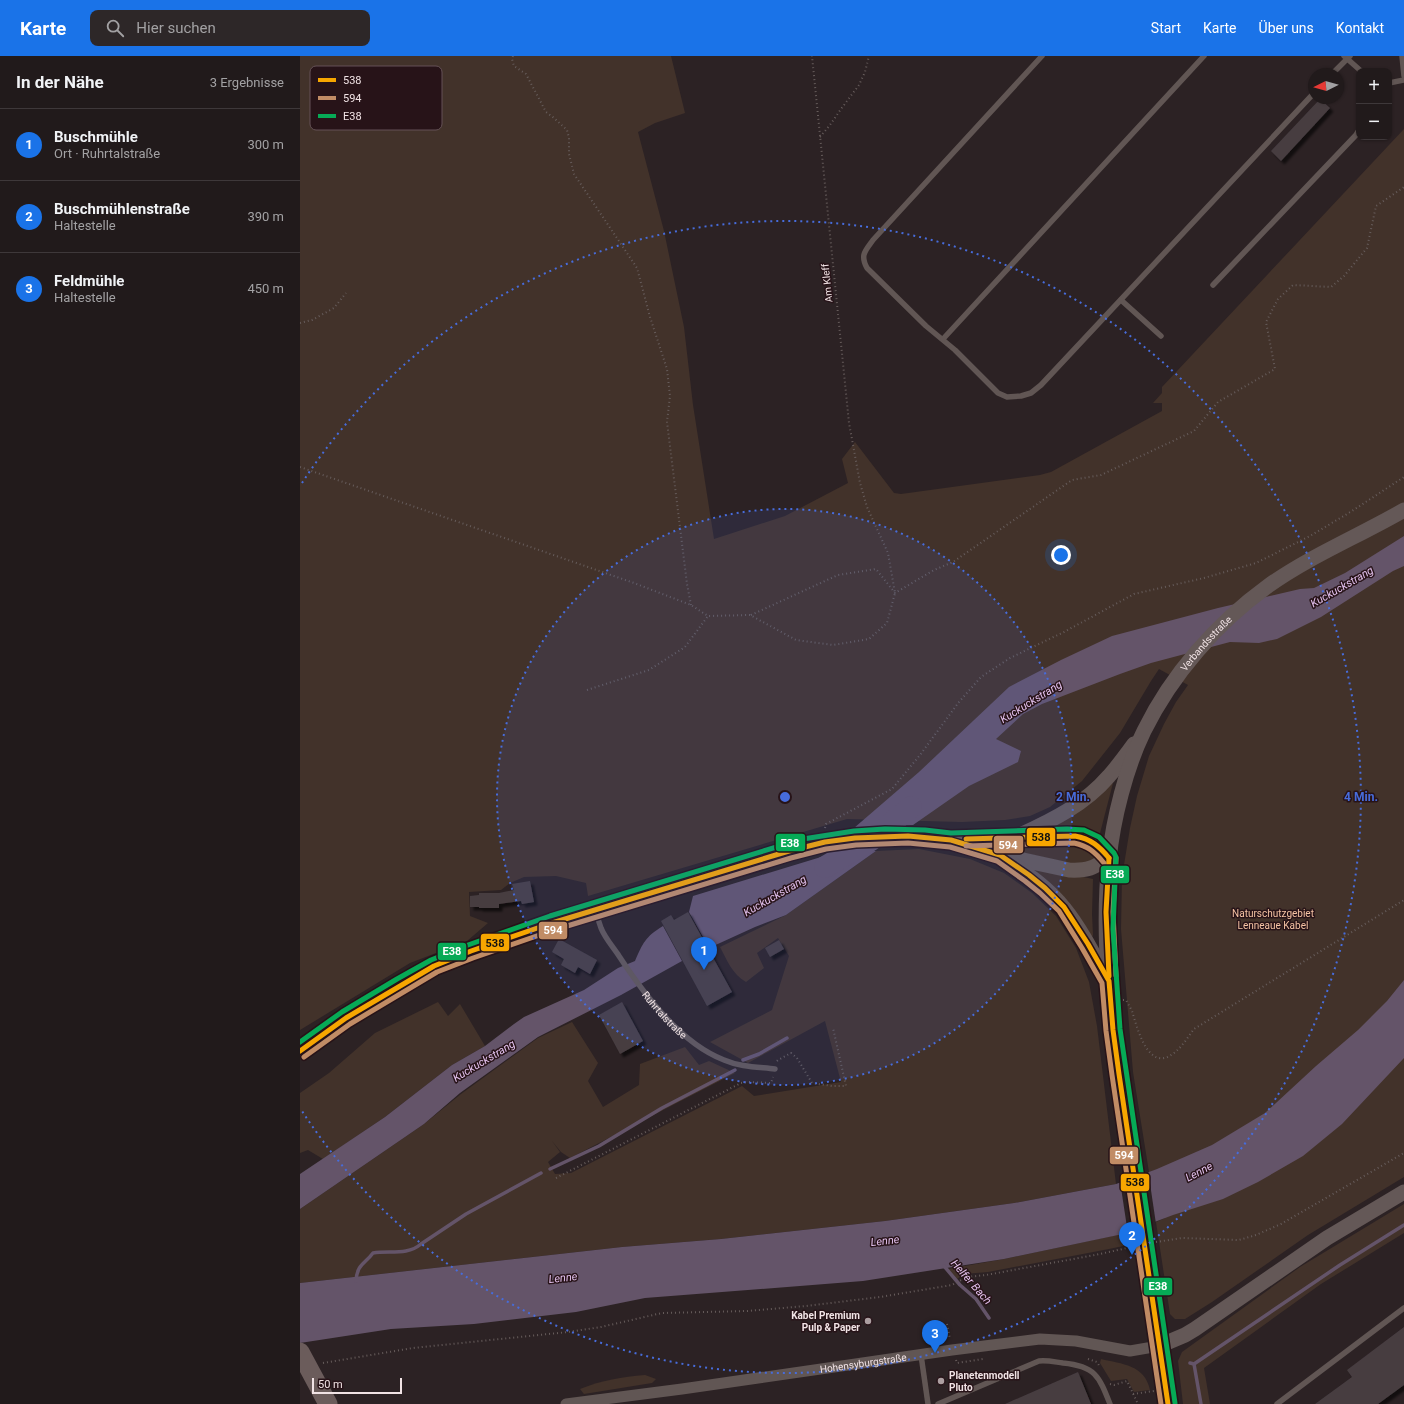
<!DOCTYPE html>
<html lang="de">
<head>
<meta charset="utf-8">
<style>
	:root { --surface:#211a1b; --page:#2d2728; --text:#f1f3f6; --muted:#a2a1a3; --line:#3e383a; --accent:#1a73e8 }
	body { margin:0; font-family:Roboto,sans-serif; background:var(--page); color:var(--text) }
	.controls { position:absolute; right:12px; top:12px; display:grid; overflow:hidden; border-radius:8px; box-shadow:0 1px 3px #0004 }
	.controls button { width:36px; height:36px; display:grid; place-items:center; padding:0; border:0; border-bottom:1px solid var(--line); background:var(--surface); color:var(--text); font:20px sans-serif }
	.compass { position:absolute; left:1008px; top:12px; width:36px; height:36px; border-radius:50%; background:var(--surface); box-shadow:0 1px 3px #0004; rotate:265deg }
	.scale { position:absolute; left:12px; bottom:10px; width:90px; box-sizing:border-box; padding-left:4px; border:2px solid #f1e3e5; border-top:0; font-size:11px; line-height:14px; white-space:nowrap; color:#f1e3e5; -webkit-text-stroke:3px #271318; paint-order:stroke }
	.you { position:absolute; left:761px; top:499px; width:14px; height:14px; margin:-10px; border:3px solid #fff; border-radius:50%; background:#1a73e8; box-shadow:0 0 0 6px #1a73e833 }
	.badge { display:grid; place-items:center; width:26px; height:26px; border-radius:50%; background:var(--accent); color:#fff; font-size:13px; font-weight:700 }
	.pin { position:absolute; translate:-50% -33px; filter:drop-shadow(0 1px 2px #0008) }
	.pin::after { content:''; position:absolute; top:21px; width:14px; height:12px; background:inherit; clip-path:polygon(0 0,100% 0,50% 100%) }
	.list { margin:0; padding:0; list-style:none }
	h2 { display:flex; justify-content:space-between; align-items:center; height:52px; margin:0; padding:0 16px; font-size:17px }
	h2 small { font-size:13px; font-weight:400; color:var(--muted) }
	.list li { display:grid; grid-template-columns:26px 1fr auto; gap:12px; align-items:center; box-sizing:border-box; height:72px; padding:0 16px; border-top:1px solid var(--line) }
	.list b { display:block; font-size:15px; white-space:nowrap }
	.list p { margin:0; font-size:13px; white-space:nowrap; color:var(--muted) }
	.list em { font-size:13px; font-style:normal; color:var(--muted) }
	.icon { flex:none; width:22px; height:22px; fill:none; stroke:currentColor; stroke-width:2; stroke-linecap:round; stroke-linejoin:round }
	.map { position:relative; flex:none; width:1104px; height:1348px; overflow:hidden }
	header { display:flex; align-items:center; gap:24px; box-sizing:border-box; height:56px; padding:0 20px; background:var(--accent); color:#fff }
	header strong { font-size:19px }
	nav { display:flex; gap:22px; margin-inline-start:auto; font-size:14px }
	.search { width:280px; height:36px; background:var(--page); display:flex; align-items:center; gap:10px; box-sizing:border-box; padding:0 14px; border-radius:8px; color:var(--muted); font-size:15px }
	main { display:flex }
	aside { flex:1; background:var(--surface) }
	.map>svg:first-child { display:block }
	.green { fill:#42322a }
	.water { fill:#645469 }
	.pier { fill:#2c2224 }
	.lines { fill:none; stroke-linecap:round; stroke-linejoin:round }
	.stream { stroke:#645469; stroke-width:3.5 }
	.river { stroke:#645469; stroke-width:22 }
	.building { fill:#473d41; filter:url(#shadow) }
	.path { stroke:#665c5b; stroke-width:2; stroke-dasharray:1 3; stroke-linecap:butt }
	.lane { stroke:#615654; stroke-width:5.5 }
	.street { stroke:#615654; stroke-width:11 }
	.secondary { stroke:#645857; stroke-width:15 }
	.secondary-bridge { stroke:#645857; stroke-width:15 }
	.highway-bridge { stroke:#6b5c5b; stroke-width:19 }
	.bus-1-casing { stroke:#271318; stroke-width:8 }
	.bus-2-casing { stroke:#271318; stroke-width:8 }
	.bus-3-casing { stroke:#271318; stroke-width:8 }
	.bus-1 { stroke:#f7a600; stroke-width:5 }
	.bus-2 { stroke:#c18c65; stroke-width:5 }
	.bus-3 { stroke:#06aa56; stroke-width:5 }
	.ring { fill:none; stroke:#476cdb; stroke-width:2; stroke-dasharray:2 4 }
	.poi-dot { fill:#ac9fa1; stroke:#271318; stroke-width:1.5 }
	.labels { text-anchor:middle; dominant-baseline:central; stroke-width:3; stroke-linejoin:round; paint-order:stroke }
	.street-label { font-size:10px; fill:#f1e3e5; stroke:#271318 }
	.park-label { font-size:10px; fill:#f6c3a4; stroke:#271318 }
	.poi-label { font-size:10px; font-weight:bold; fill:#f1e3e5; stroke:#271318; text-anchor:end }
	.water-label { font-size:11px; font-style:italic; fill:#e4c2ef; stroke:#271318 }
	.key { fill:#271318; stroke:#645156; stroke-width:1 }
	.key-label { font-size:11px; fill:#f1e3e5 }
	.centre { fill:#476cdb; stroke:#271318; stroke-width:2 }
	.ring-label { font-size:12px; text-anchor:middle; font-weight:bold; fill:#476cdb; stroke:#271318; stroke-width:3; stroke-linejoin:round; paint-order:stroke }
	.line-badge { stroke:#271318; stroke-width:1.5 }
	.badge-label { font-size:11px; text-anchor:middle; font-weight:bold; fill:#fff }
	.pale-badge-label { font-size:11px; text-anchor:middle; font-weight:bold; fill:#111 }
</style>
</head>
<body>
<header>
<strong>Karte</strong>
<div class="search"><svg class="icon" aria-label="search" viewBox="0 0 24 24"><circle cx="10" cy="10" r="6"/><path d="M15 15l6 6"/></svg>Hier suchen</div>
<nav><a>Start</a><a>Karte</a><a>Über uns</a><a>Kontakt</a></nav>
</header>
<main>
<aside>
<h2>In der Nähe<small>3 Ergebnisse</small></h2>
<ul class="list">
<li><span class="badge">1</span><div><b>Buschmühle</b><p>Ort · Ruhrtalstraße</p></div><em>300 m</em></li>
<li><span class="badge">2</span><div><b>Buschmühlenstraße</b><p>Haltestelle</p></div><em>390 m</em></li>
<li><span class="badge">3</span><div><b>Feldmühle</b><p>Haltestelle</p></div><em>450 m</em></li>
</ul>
</aside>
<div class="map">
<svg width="1104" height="1348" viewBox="0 0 1104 1348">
	<defs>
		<filter id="shadow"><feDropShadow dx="3.5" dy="3.5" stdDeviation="1" flood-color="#0009"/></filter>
	</defs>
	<rect width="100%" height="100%" fill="#2c2224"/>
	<g class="green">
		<path d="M0 0H371L385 57 355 67 338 76 364 175 384 271 393 349 414 483 485 460 548 427 542 403 555 386 594 437 601 438 740 419 751 416 862 355V347H853L862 337V331L1104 73V1121L1008 1179 912 1246 885 1263H875L870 1258 856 1166 865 1162 858 1113 849 1116 833 1016 821 873 822 821 830 772 837 740 849 700 864 668 876 646 888 629 859 613 851 625 820 677 782 725 750 751 730 760 705 764 662 766 547 763 288 840 286 827 256 820 224 821 210 827 201 834 169 836 170 860 188 867 167 885 110 907 0 974Z"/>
		<path d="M813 727 799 781 751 776 749 772Z"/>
		<path d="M784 787 795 795 794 803 782 810 703 792 702 790 703 789Z"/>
		<path d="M619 793 670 803 704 817 732 837 756 860 776 892 789 926 797 970 816 1128 714 1147 585 1165 421 1183 322 1191 0 1227V1153L124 1068 161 1038 238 982 272 966 298 1007 288 1025 303 1051 339 1029 340 1008 385 991 399 1009 409 1005 435 1017 270 1102 261 1096 252 1085 260 1096 248 1106 255 1118 271 1117 442 1030 454 1040 541 1026 525 965 448 1007 410 986 472 954 489 900 478 882 457 897 464 912 446 926C432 918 427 904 420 891L486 859 576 795Z"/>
		<path d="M731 810 793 823 792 858 793 879 792 881Z"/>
		<path d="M138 946 148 960 160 948 185 990 152 1009 85 1061 23 1103 8 1094 0 1097V1037L29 1017 75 977Z"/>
		<path d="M1104 1148V1177L1021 1228 904 1312 910 1348H883L878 1305 882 1296 1000 1211Z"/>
		<path d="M826 1177 828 1189 809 1193 688 1216 664 1218 657 1223 648 1213 704 1203Z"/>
		<path d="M801 1303C822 1308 845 1309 850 1334L834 1336 827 1323 811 1325 800 1307Z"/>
		<path d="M345 1319 356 1323 352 1327 284 1338 280 1333C302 1324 322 1321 345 1319Z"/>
	</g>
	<g class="water">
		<path d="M1104 480V510L1093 515 1021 561 977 583 959 587 930 586 851 607 820 618 742 648 723 658 696 683 721 695 718 706 669 730 613 769 554 772 619 716 709 631 761 604 812 580 918 552 1000 533 1014 532 1045 517Z"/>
		<path d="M576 795 486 859 455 871 409 892 389 856 393 840 521 801 546 796Z"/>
		<path d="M363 870 382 905 321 939 238 981 160 1037 124 1068 0 1153V1118L85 1061 152 1009 185 990 214 968 224 961 284 934 318 912 335 905C343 887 345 881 363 870Z"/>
		<path d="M1104 924V1002L1042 1068 1003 1100 958 1126 923 1143 873 1159 823 1178 704 1203 563 1225 345 1242 276 1256 174 1268 91 1273 0 1287V1227L322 1191 421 1183 585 1165 714 1147 816 1128 857 1113 912 1089 965 1057 1016 1010 1058 974 1087 945Z"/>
	</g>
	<path class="pier" d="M848 1114 856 1168 828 1178 820 1125Z"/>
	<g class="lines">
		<g class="stream">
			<path d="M443 1004 459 998 487 982"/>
			<path d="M250 1113 299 1090 362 1052 435 1014"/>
			<path d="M644 1210 660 1229 676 1243 689 1262"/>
			<path d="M56 1225C57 1208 65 1208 73 1197 89 1194 107 1200 121 1188L166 1158 241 1117"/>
			<path d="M890 1307 894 1308 901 1348"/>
			<path d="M894 1308 1040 1209 1104 1169"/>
		</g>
		<path class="river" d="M525 811 571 784 611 751"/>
	</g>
	<g class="building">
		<path d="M1020 43 1030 52 981 105 971 95Z"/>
		<path d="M230 825 234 846 222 848 221 845 199 848V852H179V851H170V840L179 839V837H199L214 834 212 828Z"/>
		<path d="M388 856 432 936 407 950 361 865 371 859 374 864Z"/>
		<path d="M259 883 297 904 290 918 278 911 275 917 261 909 264 903 252 896Z"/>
		<path d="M479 884 484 893 470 901 465 892Z"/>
		<path d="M322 946 343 985 320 998 299 959Z"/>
		<path d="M1104 1271V1329L1078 1348H1015L1052 1321 1047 1314Z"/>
		<path d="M778 1316 791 1348H705Z"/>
	</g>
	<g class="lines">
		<g class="path">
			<path d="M213 0 212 3 214 10 226 18 246 56 254 62 267 74 269 82V98L274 118 337 212 350 261 367 313 370 340 367 366 387 528 391 549"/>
			<path d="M520 81 530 69 541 53 559 29 565 16 569 0"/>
			<path d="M0 267 12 264 34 252 46 237"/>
			<path d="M0 411 334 527 391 549 408 560 450 559 496 584 533 589 569 583 587 567 595 537 588 497 567 451 560 427 549 367 512 0"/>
			<path d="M451 559 538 519 576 513 595 537 634 514 653 506 772 424 801 419 894 375 918 346 975 313 966 266 978 243 993 229 1031 231 1044 220 1067 192 1076 150 1104 131"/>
			<path d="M287 634 349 614 385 591 408 560"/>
			<path d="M525 772 526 768 592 733 620 699 659 646 681 621 710 602 764 576 834 538 904 522 956 507 1010 480 1052 455 1104 421"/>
			<path d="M823 944H826C828 948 830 951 832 955 837 971 848 1018 874 997 882 991 888 981 894 973L1104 844"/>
			<path d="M477 1005 478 1004 491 997 497 1002 512 1027 532 1030H546L533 972"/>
			<path d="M256 1122 441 1027 448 1026 471 1027 473 1021"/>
			<path d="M856 1186 882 1182 939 1184 956 1179 981 1168 1104 1097"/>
			<path d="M647 1268 650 1283"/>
			<path d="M788 1303 797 1306 800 1311"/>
			<path d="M656 1304 657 1307 683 1303"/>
			<path d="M23 1307 113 1292 268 1276 301 1271 362 1257 447 1255 506 1250 580 1241 652 1229 667 1221 686 1219 795 1199 832 1191"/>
			<path d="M810 1328 814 1329 827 1325 838 1348"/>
			<path d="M833 1338 854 1335"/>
		</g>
		<g class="lane">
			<path d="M742 0 573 184C565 195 560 199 567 212L626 270 655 294 698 337 707 341 721 340 731 337 741 329 1014 37"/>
			<path d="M1044 0 1061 15"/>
			<path d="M1102 0 1104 20"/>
			<path d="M1032 18 1050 0"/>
			<path d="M1089 27 1104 24"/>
			<path d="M913 229 1056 79 1059 74"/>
			<path d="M821 244 861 280"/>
			<path d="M643 283 904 0"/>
			<path id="s1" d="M295 854C297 860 299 866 301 872 305 882 313 891 319 900 344 938 380 987 424 1004 440 1011 458 1011 475 1013"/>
			<path d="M621 1299 628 1348"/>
			<path d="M638 1348 739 1305C747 1304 755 1306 763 1307 795 1310 799 1320 810 1348"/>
			<path d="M977 1348 1104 1252"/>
		</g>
		<path class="street" id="s2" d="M266 1348 382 1333 652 1294 740 1283 776 1285 830 1295 859 1290"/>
		<g class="secondary">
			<path d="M720 779C753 764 785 748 809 720 818 710 826 699 834 688"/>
			<path d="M657 786 700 799 769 814C788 815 793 812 809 802"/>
			<path d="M700 799C723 815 747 830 764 852 781 873 794 899 807 923"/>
			<path d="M0 995 46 962 100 929 134 910 171 895 252 867 505 790 525 786 555 782 585 780 625 781 651 784 767 780C792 781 794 784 809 802"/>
			<path id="s3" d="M822 1042C811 964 801 883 809 804 813 763 826 712 844 675 872 618 917 567 968 530 1010 500 1059 480 1104 454"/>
			<path d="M854 1255 868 1348"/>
			<path d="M859 1290 885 1279 895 1273 1027 1182 1104 1136"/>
		</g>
		<path class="secondary-bridge" d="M822 1042 854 1255"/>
		<path class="highway-bridge" d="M0 1296 28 1348"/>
		<defs>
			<g id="bus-1">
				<path d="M666 783 775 780C791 783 799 790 809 802"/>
				<path d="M809 802 806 856 809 920"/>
				<path d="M0 995 46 962 134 910 171 895 252 867 489 795 525 786 555 782 608 780 651 784 700 799 729 819 745 832 764 851 788 888 809 925 813 974 819 1018 868 1348"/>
			</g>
			<g id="bus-2">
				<path d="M666 790 774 787C788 790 795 796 804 807"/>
				<path d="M816 802 813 856 816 920"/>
				<path d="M4 1001 50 968 137 916 173 902 254 874 491 802 526 793 556 789 608 787 650 791 697 805 725 825 740 837 759 855 782 892 802 927 806 975 812 1019 861 1348"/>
			</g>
			<path id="bus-3" d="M0 986 42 956 97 923 131 904 168 889 250 860 503 783 554 775 585 773 625 774 651 777 767 773 784 774 799 781 814 797 816 801 813 873 820 973 875 1347"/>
		</defs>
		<use href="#bus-1" class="bus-1-casing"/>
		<use href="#bus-2" class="bus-2-casing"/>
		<use href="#bus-3" class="bus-3-casing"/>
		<use href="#bus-1" class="bus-1"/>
		<use href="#bus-2" class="bus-2"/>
		<use href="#bus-3" class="bus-3"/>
	</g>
	<circle cx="485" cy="741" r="288" fill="#476cdb" fill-opacity=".12"/>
	<g class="ring">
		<circle cx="485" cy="741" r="288"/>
		<path d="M2 427A576 576 0 1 1 2 1055"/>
	</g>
	<g class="poi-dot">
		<circle cx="568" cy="1265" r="4"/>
		<circle cx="641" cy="1325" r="4"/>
	</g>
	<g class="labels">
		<g class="street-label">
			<text transform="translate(527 227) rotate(-96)">Am Kleff</text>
			<text stroke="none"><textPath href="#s3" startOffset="481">Verbandsstraße</textPath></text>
			<text stroke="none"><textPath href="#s1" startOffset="127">Ruhrtalstraße</textPath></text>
			<text stroke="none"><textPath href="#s2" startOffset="300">Hohensyburgstraße</textPath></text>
		</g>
		<g class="park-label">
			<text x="973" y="857">Naturschutzgebiet<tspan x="973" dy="12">Lenneaue Kabel</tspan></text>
		</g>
		<g class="poi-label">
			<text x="560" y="1259">Kabel Premium<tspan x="560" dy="12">Pulp &amp; Paper</tspan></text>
			<text x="649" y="1319" text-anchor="start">Planetenmodell<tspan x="649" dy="12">Pluto</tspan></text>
		</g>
		<g class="water-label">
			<text transform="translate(1042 531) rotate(-30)">Kuckuckstrang</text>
			<text transform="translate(731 646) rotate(-32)">Kuckuckstrang</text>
			<text transform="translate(475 840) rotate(-30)">Kuckuckstrang</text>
			<text transform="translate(184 1005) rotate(-31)">Kuckuckstrang</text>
			<text transform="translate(899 1116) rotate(-28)">Lenne</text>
			<text transform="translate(585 1185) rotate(-6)">Lenne</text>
			<text transform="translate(263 1222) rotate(-6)">Lenne</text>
			<text transform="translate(671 1226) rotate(49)">Helfer Bach</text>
		</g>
	</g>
	<rect x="10" y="10" width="132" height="64" rx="6" class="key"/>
	<rect x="18" y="22" width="18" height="4" fill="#f7a600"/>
	<rect x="18" y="40" width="18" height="4" fill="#c18c65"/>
	<rect x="18" y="58" width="18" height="4" fill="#06aa56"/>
	<g class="key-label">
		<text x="43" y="28">538</text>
		<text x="43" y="46">594</text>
		<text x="43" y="64">E38</text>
	</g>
	<circle cx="485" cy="741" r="6" class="centre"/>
	<g class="ring-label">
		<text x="773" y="745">2 Min.</text>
		<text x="1061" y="745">4 Min.</text>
	</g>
	<g class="line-badge">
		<rect x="726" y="771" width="30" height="20" rx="4" fill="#f7a600"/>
		<rect x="475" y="777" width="31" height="19" rx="4" fill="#06aa56"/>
		<rect x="693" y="779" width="31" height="19" rx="4" fill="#c18c65"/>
		<rect x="800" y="809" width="30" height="19" rx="4" fill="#06aa56"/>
		<rect x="238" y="865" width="30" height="19" rx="4" fill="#c18c65"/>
		<rect x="180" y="877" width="30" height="19" rx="4" fill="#f7a600"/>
		<rect x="137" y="886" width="30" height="19" rx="4" fill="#06aa56"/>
		<rect x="809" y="1090" width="30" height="19" rx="4" fill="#c18c65"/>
		<rect x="820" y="1117" width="30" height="19" rx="4" fill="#f7a600"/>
		<rect x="843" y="1221" width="30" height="19" rx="4" fill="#06aa56"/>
	</g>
	<g class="badge-label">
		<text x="490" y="791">E38</text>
		<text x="708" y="793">594</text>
		<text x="815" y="822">E38</text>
		<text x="253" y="878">594</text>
		<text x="152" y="899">E38</text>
		<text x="824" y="1103">594</text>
		<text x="858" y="1234">E38</text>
	</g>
	<g class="pale-badge-label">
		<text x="741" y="785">538</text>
		<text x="195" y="891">538</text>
		<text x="835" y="1130">538</text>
	</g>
</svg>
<div class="controls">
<button>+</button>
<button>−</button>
</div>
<svg class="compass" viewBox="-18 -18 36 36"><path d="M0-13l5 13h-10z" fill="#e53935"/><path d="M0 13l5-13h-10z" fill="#a2a1a3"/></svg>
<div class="scale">50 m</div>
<div class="you"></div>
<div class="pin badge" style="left:404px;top:914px">1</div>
<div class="pin badge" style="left:832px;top:1199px">2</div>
<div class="pin badge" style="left:635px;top:1297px">3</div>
</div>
</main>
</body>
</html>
